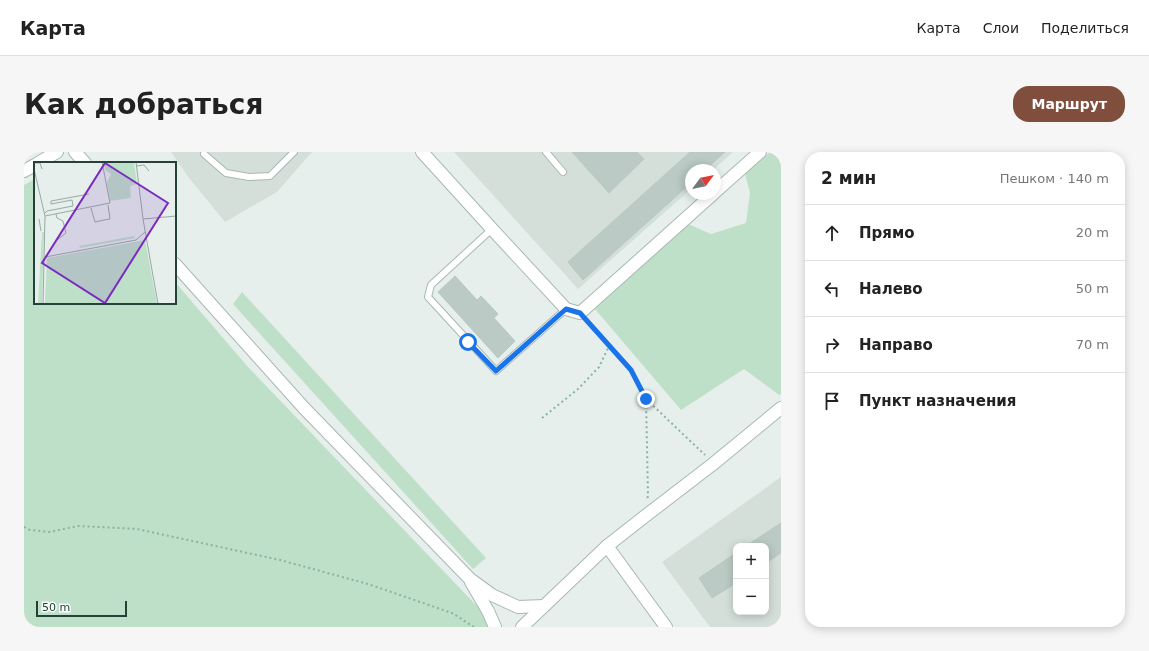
<!DOCTYPE html>
<html lang="ru">
<head>
<meta charset="utf-8">
<style>
	:root { --surface:#fff; --page:#f6f6f6; --text:#222; --muted:#767676; --line:#e0e0e0; --accent:#804e3d }
	body { margin:0; font-family:"DejaVu Sans",sans-serif; background:var(--page); color:var(--text) }
	.controls { position:absolute; right:12px; bottom:12px; display:grid; overflow:hidden; border-radius:8px; box-shadow:0 2px 10px #0003 }
	.controls button { width:36px; height:36px; display:grid; place-items:center; padding:0; border:0; border-bottom:1px solid var(--line); background:var(--surface); color:var(--text); font:20px sans-serif }
	.compass { position:absolute; left:661px; top:12px; width:36px; height:36px; border-radius:50%; background:var(--surface); box-shadow:0 2px 10px #0003; rotate:58deg }
	.scale { position:absolute; left:12px; bottom:10px; width:91px; box-sizing:border-box; padding-left:4px; border:2px solid #24423a; border-top:0; font-size:11px; line-height:14px; white-space:nowrap; color:#24423a; -webkit-text-stroke:3px #f7fbf9; paint-order:stroke }
	.stop { position:absolute; width:12px; height:12px; margin:-9px; border:3px solid #1a73e8; border-radius:50%; background:#fff }
	.stop.end { background:#1a73e8; border-color:#fff; box-shadow:0 1px 4px #0008 }
	.list { margin:0; padding:0; list-style:none }
	h2 { display:flex; justify-content:space-between; align-items:center; height:52px; margin:0; padding:0 16px; font-size:17px }
	h2 small { font-size:13px; font-weight:400; color:var(--muted) }
	.list li { display:grid; grid-template-columns:26px 1fr auto; gap:12px; align-items:center; box-sizing:border-box; height:56px; padding:0 16px; border-top:1px solid var(--line) }
	.list b { display:block; font-size:15px; white-space:nowrap }
	.list em { font-size:13px; font-style:normal; color:var(--muted) }
	.icon { flex:none; width:22px; height:22px; fill:none; stroke:currentColor; stroke-width:2; stroke-linecap:round; stroke-linejoin:round }
	.map { position:relative; flex:none; width:757px; height:475px; overflow:hidden; border-radius:16px }
	header { display:flex; align-items:center; gap:24px; box-sizing:border-box; height:56px; padding:0 20px; background:var(--surface); border-bottom:1px solid var(--line) }
	header strong { font-size:19px }
	nav { display:flex; gap:22px; margin-inline-start:auto; font-size:14px }
	.intro { display:flex; align-items:center; justify-content:space-between; box-sizing:border-box; height:96px; padding:0 24px }
	h1 { margin:0; font-size:28px }
	.button { padding:10px 18px; border-radius:16px; background:var(--accent); color:#fff; font-size:14px; font-weight:700 }
	main { display:flex; gap:24px; padding:0 24px }
	aside { flex:1; background:var(--surface); border-radius:16px; box-shadow:0 2px 10px #0003 }
	.map>svg:first-child { display:block }
	.built { fill:#d4dfda; fill-rule:evenodd }
	.green { fill:#bfe0c8 }
	.building { fill:#bbcac4; stroke:#b8c9c2 }
	.lines { fill:none; stroke-linecap:round; stroke-linejoin:round }
	.service-casing { stroke:#a8b8b2; stroke-width:8 }
	.minor-casing { stroke:#a8b8b2; stroke-width:14 }
	.path { stroke:#86b3a5; stroke-width:2; stroke-dasharray:2 3; stroke-linecap:butt }
	.service { stroke:#fff; stroke-width:6 }
	.minor { stroke:#fff; stroke-width:12 }
	.route { stroke:#1a73e8; stroke-width:5 }
	.inset-road { fill:none; stroke:#98aaa4; stroke-width:1 }
	.view { fill:#7b2cbf; fill-opacity:0.15; stroke:#7b2cbf; stroke-width:2 }
	.inset-edge { fill:none; stroke:#24423a; stroke-width:2 }
</style>
</head>
<body>
<header>
<strong>Карта</strong>
<nav><a>Карта</a><a>Слои</a><a>Поделиться</a></nav>
</header>
<div class="intro"><h1>Как добраться</h1><a class="button">Маршрут</a></div>
<main>
<div class="map">
<svg width="757" height="475" viewBox="0 0 757 475">
	<rect width="100%" height="100%" fill="#e6efeb"/>
	<g class="built">
		<path d="M147 0H288L253 40 201 70 165 26Z"/>
		<path d="M430 0H709L689 18H667V37L554 137Z"/>
		<path d="M757 325V475H686L638 410ZM712 394H742V460H712Z"/>
	</g>
	<g class="green">
		<path d="M746 0H757V242L755 243 720 217 657 258 571 157 664 72 687 82 722 71 726 41 721 22Z"/>
		<path d="M11 27V151H151V130L224 215 473 475H0V33Z"/>
		<path d="M218 140 462 406 449 417 209 152Z"/>
	</g>
	<g class="building">
		<path d="M548 0H613L620 7 585 41Z"/>
		<path d="M666 0H701L681 18H667V31L559 128 544 110Z"/>
		<path d="M431 124 453 148 457 144 474 162 470 166 491 189 474 206 414 140Z"/>
		<path d="M757 371V401L742 411V394H722Z"/>
		<path d="M712 401V431L688 446 675 426Z"/>
	</g>
	<g class="lines">
		<defs>
			<g id="service">
				<path d="M522 0 539 20"/>
				<path d="M180 2 202 21 225 25 246 24 270 0"/>
				<path d="M468 77 407 133 404 145 472 219 542 157"/>
			</g>
			<g id="minor">
				<path d="M51 0 61 11"/>
				<path d="M398 0 468 77 542 157 556 161 689 42"/>
				<path d="M14 11 33 0"/>
				<path d="M0 19 11 13"/>
				<path d="M691 40 736 0"/>
				<path d="M151 112 280 256 446 427 468 443 494 455 520 454"/>
				<path d="M583 394 642 475"/>
				<path d="M447 430 464 459 471 475"/>
				<path d="M498 475 583 394 620 365 689 312 757 256"/>
			</g>
		</defs>
		<use href="#service" class="service-casing"/>
		<use href="#minor" class="minor-casing"/>
		<g class="path">
			<path d="M563 170 607 218 622 247 624 343 623 349"/>
			<path d="M622 247 681 303"/>
			<path d="M518 266 554 237 575 215 585 194"/>
			<path d="M0 375 6 378 25 380 54 374 113 377 256 408 344 432 428 461 450 475"/>
		</g>
		<use href="#service" class="service"/>
		<use href="#minor" class="minor"/>
	</g>
	<g class="lines">
		<path class="route" d="M444 190 472 219 542 157 556 161 607 218 622 247"/>
	</g>
	<g transform="translate(10 10)">
		<rect width="142" height="142" fill="#e6efeb"/>
		<path d="M70 0H100L103 22 96 24 97 36 76 39 73 20 77 12 71 8ZM8 70H10L8 142H4ZM100 74 101 76 46 86 45 84ZM111 78 123 142H11L13 96Z" fill="#bfe0c8"/>
		<path class="inset-road" d="M102 0 109 57 124 142M0 1H6L8 7M102 4 110 3 115 9M0 7 11 54 9 142M57 46 61 60 70 58 76 57 74 43M10 52 13 49 39 44 38 38 17 42V39L55 32M22 52 23 56 29 59 32 71 23 78M11 54 76 41 68 0M5 57 7 69M109 57 142 54M11 95 102 78 111 70"/>
		<path class="view" d="M71 1 134 41 71 141 8 101Z"/>
		<rect width="142" height="142" class="inset-edge"/>
	</g>
</svg>
<div class="controls">
<button>+</button>
<button>−</button>
</div>
<svg class="compass" viewBox="-18 -18 36 36"><path d="M0-13l5 13h-10z" fill="#e53935"/><path d="M0 13l5-13h-10z" fill="#767676"/></svg>
<div class="scale">50 m</div>
<div class="stop" style="left:444px;top:190px"></div>
<div class="stop end" style="left:622px;top:247px"></div>
</div>
<aside>
<h2>2 мин<small>Пешком · 140 m</small></h2>
<ul class="list">
<li><svg class="icon" aria-label="ahead" viewBox="0 0 24 24"><path d="M12 20V5M6 11l6-6 6 6"/></svg><div><b>Прямо</b></div><em>20 m</em></li>
<li><svg class="icon" aria-label="left" viewBox="0 0 24 24"><path d="M17 20v-9H6M10 6l-5 5 5 5"/></svg><div><b>Налево</b></div><em>50 m</em></li>
<li><svg class="icon" aria-label="right" viewBox="0 0 24 24"><path d="M7 20v-9h11M14 6l5 5-5 5"/></svg><div><b>Направо</b></div><em>70 m</em></li>
<li><svg class="icon" aria-label="arrive" viewBox="0 0 24 24"><path d="M6 21V4h12l-3 4 3 4H6"/></svg><div><b>Пункт назначения</b></div></li>
</ul>
</aside>
</main>
</body>
</html>
